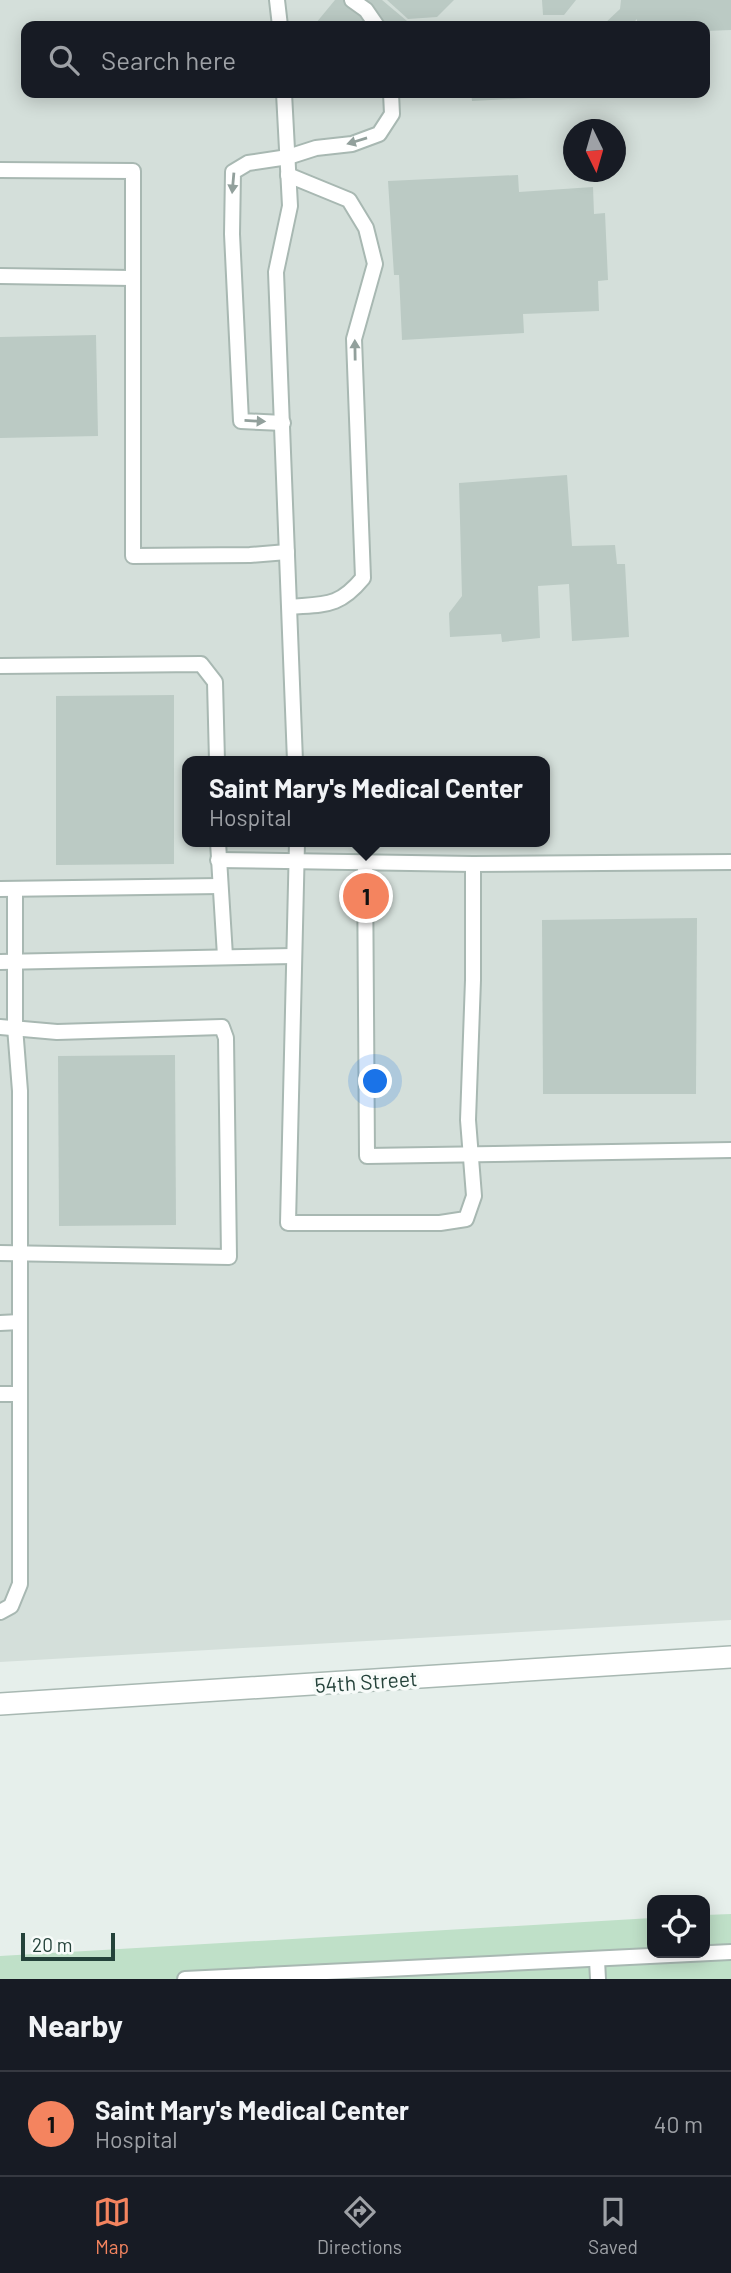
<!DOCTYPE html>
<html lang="en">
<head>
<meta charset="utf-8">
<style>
	:root { --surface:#171b24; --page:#242831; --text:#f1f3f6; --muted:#9ea1a6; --line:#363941; --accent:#f4845f }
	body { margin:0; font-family:Barlow,sans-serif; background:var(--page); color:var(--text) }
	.controls { position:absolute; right:21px; bottom:21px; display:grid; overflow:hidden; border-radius:14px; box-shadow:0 4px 18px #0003 }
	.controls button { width:63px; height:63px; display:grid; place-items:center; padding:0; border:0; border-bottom:2px solid var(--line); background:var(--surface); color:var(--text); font:35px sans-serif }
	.compass { position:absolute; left:563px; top:119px; width:63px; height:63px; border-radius:50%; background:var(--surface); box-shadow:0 4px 18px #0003; rotate:175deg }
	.scale { position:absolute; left:21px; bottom:18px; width:94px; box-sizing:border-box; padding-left:7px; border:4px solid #24423a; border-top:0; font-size:19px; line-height:24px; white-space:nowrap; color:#24423a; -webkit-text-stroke:5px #f7fbf9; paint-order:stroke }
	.you { position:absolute; left:376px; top:1082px; width:24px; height:24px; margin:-18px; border:5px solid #fff; border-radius:50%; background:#1a73e8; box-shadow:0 0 0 10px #1a73e833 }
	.badge { display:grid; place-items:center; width:46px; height:46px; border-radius:50%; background:var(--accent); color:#111; font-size:23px; font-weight:700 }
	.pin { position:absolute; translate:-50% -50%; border:4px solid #fff; box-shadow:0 2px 7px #0006 }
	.popup { position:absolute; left:182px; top:756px; width:368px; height:91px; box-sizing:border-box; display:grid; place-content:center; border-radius:14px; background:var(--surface); filter:drop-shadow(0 2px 5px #0005); font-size:23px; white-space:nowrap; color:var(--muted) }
	.popup b { font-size:26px; color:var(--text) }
	.popup::after { content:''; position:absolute; left:50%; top:100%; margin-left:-14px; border:14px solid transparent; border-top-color:var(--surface) }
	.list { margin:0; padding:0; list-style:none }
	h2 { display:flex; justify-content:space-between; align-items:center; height:91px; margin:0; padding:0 28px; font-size:30px }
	h2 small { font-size:23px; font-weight:400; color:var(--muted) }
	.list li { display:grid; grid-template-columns:46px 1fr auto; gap:21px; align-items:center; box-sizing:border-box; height:105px; padding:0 28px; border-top:2px solid var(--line) }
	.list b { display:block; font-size:26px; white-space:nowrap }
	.list p { margin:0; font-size:23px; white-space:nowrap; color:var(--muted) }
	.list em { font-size:23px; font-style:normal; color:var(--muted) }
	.icon { flex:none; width:38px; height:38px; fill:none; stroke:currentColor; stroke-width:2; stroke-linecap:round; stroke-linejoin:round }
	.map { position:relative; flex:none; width:731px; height:1979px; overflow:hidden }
	.search { position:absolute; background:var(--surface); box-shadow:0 4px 18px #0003; left:21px; right:21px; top:21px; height:77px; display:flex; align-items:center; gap:18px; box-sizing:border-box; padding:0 24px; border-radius:14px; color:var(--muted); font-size:26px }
	.sheet { height:196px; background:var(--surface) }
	nav { display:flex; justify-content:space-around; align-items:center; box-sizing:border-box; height:98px; border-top:2px solid var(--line); background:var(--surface); font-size:19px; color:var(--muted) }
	nav a { display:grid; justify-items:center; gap:4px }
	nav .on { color:var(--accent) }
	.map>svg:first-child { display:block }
	.built { fill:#d4dfda; fill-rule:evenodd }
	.green { fill:#bfe0c8 }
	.building { fill:#bbcac4 }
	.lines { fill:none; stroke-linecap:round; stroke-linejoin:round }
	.service-casing { stroke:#a8b8b2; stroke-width:18 }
	.minor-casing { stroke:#a8b8b2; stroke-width:24 }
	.service { stroke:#fff; stroke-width:14 }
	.minor { stroke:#fff; stroke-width:21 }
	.oneway { fill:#92a09c }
	.labels { text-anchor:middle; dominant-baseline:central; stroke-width:7; stroke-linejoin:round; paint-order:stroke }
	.street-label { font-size:21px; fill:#24423a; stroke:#f7fbf9 }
</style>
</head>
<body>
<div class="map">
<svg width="731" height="1979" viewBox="0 0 731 1979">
	<rect width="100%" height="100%" fill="#e6efeb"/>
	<path class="built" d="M0 0H731V1620L0 1662ZM26 26H705V93H26ZM574 130H616V172H574ZM188 761H544V842H188Z"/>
	<path class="green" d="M731 1914V1979H0V1956L652 1918V1953H705V1915Z"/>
	<g class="building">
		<path d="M335 0H382L407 21 402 26H320L316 23Z"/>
		<path d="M387 0H454L437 17 408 19Z"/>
		<path d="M542 0H576L564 15H543Z"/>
		<path d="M621 0H731V30L705 31V26H637V19L630 26H602L620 9Z"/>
		<path d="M471 93H551L552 97 472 101Z"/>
		<path d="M518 175 519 192 593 187 594 214 605 213 608 280 598 281 599 311 523 314 524 333 402 340 399 275H394L388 181Z"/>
		<path d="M96 335 98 436 0 438V337Z"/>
		<path d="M567 475 572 546 615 545 617 564H625L629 637 572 641 569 584 538 586 540 638 502 642 501 634 450 637 449 613 462 596 459 483Z"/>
		<path d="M174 695V864L56 865V696Z"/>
		<path d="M697 918 696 1094H543L542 920Z"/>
		<path d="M175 1055 176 1225 59 1226 58 1056Z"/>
	</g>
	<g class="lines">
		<defs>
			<g id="service">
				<path d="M277 0 280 26"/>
				<path d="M352 0 366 10 377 26"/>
				<path d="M284 93 290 206 276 272 295 761"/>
				<path d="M0 170 133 171V556L250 555 287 552"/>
				<path d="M288 175 349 200 366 228 375 264 354 339 363 578C339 607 326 604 290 607"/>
				<path d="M0 276 132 278"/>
				<path d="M283 423 241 421 232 234 233 172 248 163 288 157 316 148 352 144 379 134 392 114 391 93"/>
				<path d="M0 666 201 664 215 682 217 761"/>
				<path d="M218 842 225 956"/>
				<path d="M297 842 288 1223H440L466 1219 474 1196 468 1120 473 980V864"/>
				<path d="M218 860 473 864 731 862"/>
				<path d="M365 863 367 1156 731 1150"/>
				<path d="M0 889 220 886"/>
				<path d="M0 962 293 956"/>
				<path d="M0 1027 57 1032 222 1027 226 1038 229 1257 0 1253"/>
				<path d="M0 1323 20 1322"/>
				<path d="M0 1394H20"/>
				<path d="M0 1612 11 1606 20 1584V1091L15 1027V889"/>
				<path d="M597 1960 598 1979"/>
				<path d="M185 1979 731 1952"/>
			</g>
			<path id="minor" d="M0 1704 731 1657"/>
		</defs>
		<use href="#service" class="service-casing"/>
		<use href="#minor" class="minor-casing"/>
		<use href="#service" class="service"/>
		<use href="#minor" class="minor"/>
	</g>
	<defs><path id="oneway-solid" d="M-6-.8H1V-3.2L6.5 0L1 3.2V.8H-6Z" transform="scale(1.75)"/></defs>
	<g class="oneway">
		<use href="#oneway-solid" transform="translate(357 141) rotate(163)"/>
		<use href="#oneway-solid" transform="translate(233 183) rotate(95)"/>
		<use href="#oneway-solid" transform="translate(355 350) rotate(-91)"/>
		<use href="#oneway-solid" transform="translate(255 421) rotate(3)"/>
	</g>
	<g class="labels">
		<g class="street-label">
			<text transform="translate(366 1681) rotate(-4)">54th Street</text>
		</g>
	</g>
</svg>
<div class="controls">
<button><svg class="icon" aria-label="locate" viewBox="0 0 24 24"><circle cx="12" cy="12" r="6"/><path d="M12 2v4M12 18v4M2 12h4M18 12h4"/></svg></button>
</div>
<svg class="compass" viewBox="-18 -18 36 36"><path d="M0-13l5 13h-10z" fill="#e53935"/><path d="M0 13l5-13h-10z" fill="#9ea1a6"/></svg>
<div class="scale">20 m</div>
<div class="you"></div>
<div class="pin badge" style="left:366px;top:896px">1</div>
<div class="popup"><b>Saint Mary's Medical Center</b>Hospital</div>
<div class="search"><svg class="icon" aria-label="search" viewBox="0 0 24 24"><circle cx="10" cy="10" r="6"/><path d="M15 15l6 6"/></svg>Search here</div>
</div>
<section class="sheet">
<h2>Nearby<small></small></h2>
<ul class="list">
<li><span class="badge">1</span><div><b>Saint Mary's Medical Center</b><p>Hospital</p></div><em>40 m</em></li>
</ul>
</section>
<nav>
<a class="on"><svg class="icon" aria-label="map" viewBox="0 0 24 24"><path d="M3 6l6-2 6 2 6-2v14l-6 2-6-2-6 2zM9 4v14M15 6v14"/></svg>Map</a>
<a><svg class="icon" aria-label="directions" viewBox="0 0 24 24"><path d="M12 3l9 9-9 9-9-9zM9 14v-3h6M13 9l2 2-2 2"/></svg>Directions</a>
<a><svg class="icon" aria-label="saved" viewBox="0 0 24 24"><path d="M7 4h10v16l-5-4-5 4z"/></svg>Saved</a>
</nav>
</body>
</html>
